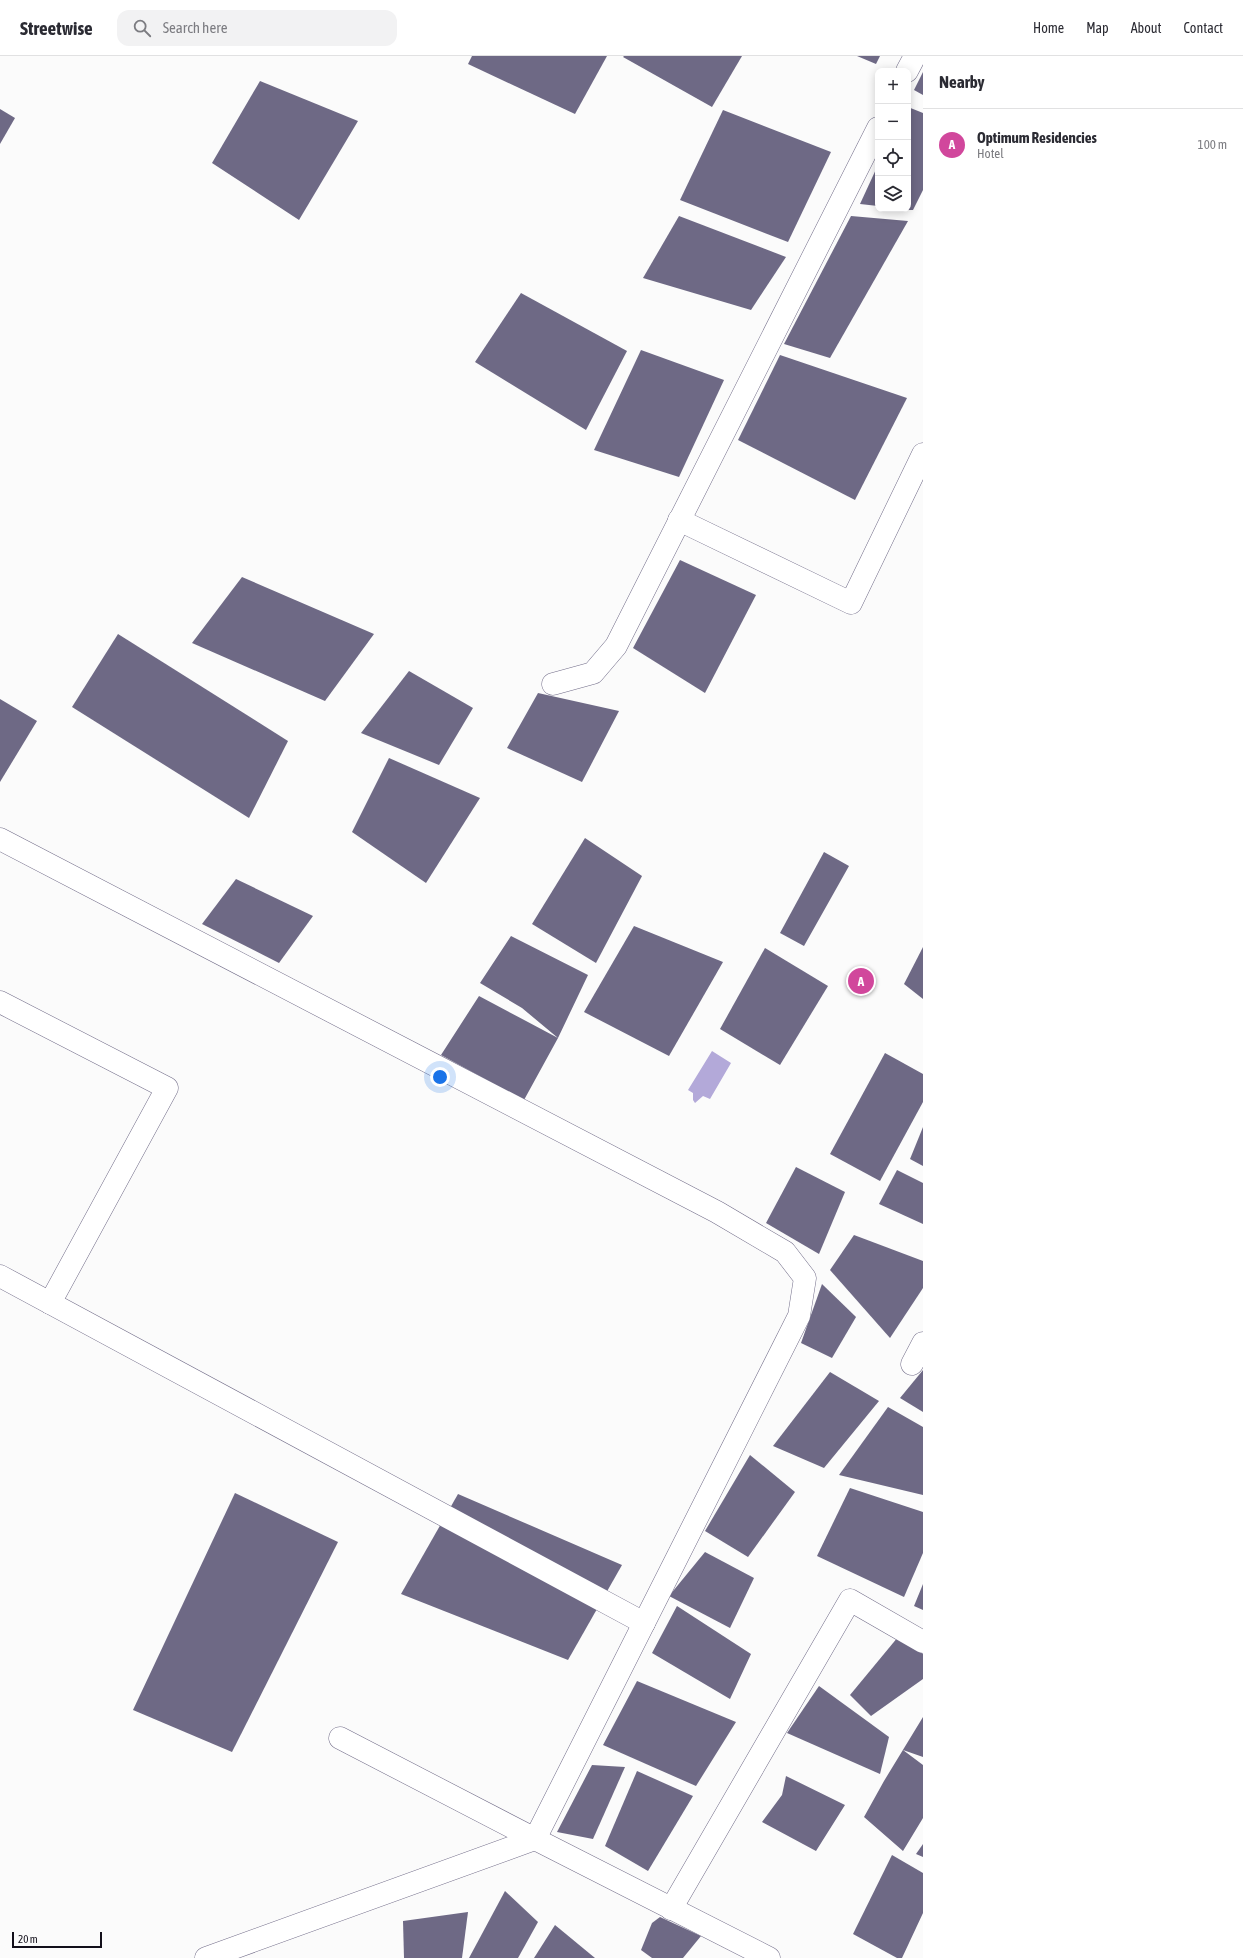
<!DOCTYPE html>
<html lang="en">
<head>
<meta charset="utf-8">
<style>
	:root { --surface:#fff; --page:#f2f2f3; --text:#2b2b33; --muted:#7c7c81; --line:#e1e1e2; --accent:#797f2a }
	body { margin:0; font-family:"Asap Condensed",sans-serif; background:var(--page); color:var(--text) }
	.controls { position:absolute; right:12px; top:12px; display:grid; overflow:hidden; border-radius:8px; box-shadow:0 2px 10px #0003 }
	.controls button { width:36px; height:36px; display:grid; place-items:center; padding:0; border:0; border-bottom:1px solid var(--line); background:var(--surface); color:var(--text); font:20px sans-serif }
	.scale { position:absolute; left:12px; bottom:10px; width:90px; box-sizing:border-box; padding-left:4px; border:2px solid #120f1a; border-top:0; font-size:11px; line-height:14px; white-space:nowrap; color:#120f1a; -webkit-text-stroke:3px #fbfbfb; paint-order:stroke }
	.you { position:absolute; left:440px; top:1021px; width:14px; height:14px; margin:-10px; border:3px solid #fff; border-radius:50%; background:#1a73e8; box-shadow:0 0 0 6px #1a73e833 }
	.badge { display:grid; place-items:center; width:26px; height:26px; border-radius:50%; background:var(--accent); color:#fff; font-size:13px; font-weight:700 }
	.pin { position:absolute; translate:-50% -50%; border:2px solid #fff; box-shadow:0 1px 4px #0006 }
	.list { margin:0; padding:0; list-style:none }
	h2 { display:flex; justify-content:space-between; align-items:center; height:52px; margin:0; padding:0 16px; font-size:17px }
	h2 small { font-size:13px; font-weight:400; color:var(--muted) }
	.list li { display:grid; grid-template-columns:26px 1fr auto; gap:12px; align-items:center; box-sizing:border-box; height:72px; padding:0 16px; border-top:1px solid var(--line) }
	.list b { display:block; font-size:15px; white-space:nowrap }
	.list p { margin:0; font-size:13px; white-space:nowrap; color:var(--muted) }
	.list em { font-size:13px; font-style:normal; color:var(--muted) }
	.icon { flex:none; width:22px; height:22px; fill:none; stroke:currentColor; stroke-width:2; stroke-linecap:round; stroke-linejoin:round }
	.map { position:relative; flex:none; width:923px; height:1902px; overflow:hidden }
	header { display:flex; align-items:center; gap:24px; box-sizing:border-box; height:56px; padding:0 20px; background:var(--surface); border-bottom:1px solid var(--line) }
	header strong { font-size:19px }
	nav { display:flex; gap:22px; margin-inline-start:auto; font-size:14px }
	.search { width:280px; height:36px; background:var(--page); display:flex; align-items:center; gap:10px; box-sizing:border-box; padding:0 14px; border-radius:12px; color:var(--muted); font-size:15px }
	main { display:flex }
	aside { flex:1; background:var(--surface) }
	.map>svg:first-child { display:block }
	.water { fill:#b3a9d9 }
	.building { fill:#6e6985 }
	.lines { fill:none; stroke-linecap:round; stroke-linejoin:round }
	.minor-casing { stroke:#726d89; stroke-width:23 }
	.tertiary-casing { stroke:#726d89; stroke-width:23 }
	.minor { stroke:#fff; stroke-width:22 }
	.tertiary { stroke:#fff; stroke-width:22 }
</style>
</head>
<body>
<header>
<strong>Streetwise</strong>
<div class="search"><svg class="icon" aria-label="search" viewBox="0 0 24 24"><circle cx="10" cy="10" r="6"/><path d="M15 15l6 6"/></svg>Search here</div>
<nav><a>Home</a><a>Map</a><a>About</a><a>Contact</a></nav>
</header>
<main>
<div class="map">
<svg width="923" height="1902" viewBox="0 0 923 1902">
	<rect width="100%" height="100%" fill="#fbfbfb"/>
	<path class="water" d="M712 995 731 1007 710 1043 703 1040 695 1047 693 1044V1037L688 1034Z"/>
	<g class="building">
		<path d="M472 0H607L575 58 468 8Z"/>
		<path d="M624 0H742L712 51 623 1Z"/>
		<path d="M857 0H880L876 8Z"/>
		<path d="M923 16V39L914 34Z"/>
		<path d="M260 25 358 65 299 164 212 107Z"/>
		<path d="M908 51 923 57V134L913 154H908Z"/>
		<path d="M0 53 15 62 0 88Z"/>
		<path d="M723 54 831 96 788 186 680 144Z"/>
		<path d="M878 109V150L860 148Z"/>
		<path d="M679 160 786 201 751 254 643 222Z"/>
		<path d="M851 160 908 165 830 302 784 288Z"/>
		<path d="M521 237 627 295 586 374 475 306Z"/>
		<path d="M641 294 724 324 679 421 594 394Z"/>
		<path d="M780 299 907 342 855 444 738 384Z"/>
		<path d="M680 504 756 539 705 637 633 592Z"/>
		<path d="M242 521 374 578 325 645 192 587Z"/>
		<path d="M118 578 288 685 249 762 72 651Z"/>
		<path d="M409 615 473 652 439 709 361 677Z"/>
		<path d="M538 637 619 655 582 726 507 692Z"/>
		<path d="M0 643 37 665 0 726Z"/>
		<path d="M389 702 480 742 426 827 352 776Z"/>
		<path d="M585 782 642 820 596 907 532 868Z"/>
		<path d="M824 796 849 810 804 890 780 877Z"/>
		<path d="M236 823 313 860 279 907 202 868Z"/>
		<path d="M634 870 723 906 669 1000 584 956Z"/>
		<path d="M511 880 588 919 558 982 524 1044 441 999 479 940 558 982 522 952 480 927Z"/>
		<path d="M923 891V943L904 928Z"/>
		<path d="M765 892 828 930 780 1009 720 973Z"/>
		<path d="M885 997 923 1018V1046L880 1125 830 1098Z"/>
		<path d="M923 1071V1110L910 1103Z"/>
		<path d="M796 1111 845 1136 819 1198 766 1167Z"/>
		<path d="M897 1114 923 1127V1168L879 1148Z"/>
		<path d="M854 1179 923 1205V1232L890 1282 830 1214Z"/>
		<path d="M822 1228 856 1261 832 1302 801 1287Z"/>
		<path d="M923 1314V1356L900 1342Z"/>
		<path d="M830 1316 879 1345 824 1412 773 1390Z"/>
		<path d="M888 1351 923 1371V1439L839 1419Z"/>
		<path d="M750 1399 795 1436 748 1501 705 1475Z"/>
		<path d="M850 1432 923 1456V1497L904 1541 817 1500Z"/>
		<path d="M235 1437 338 1486 232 1696 133 1654Z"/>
		<path d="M458 1438 622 1509 568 1604 401 1538Z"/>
		<path d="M705 1496 754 1522 730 1572 669 1540Z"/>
		<path d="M923 1528V1554L914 1550Z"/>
		<path d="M677 1550 751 1598 730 1643 652 1597Z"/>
		<path d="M898 1581 923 1598V1623L871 1660 850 1639Z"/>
		<path d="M637 1625 736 1666 696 1730 603 1689Z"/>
		<path d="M819 1630 889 1681 880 1718 787 1677Z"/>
		<path d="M923 1661V1701L903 1694 923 1709V1762L903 1795 864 1761 884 1725Z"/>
		<path d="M592 1709 625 1711 593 1783 557 1776Z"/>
		<path d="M637 1715 693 1740 648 1815 605 1790Z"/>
		<path d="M786 1720 845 1749 816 1795 762 1766 782 1739Z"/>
		<path d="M923 1788V1801L916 1798Z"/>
		<path d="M892 1799 923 1817V1857L902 1902H897L853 1878Z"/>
		<path d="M505 1835 538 1866 518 1902H469Z"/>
		<path d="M468 1856 462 1902H404L403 1865Z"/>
		<path d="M660 1861 701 1880 683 1902H652L641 1894 652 1867Z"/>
		<path d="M555 1869 595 1902H534Z"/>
	</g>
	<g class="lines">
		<defs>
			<g id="minor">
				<path d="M907 15 915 0"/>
				<path d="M679 464 851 547 923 398"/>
				<path d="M553 628 593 617 616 590 878 72"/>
				<path d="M0 783 717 1156 785 1196 805 1222 799 1260 535 1783 340 1682"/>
				<path d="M0 946 167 1032 50 1247"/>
				<path d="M0 1220 644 1567"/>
				<path d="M912 1308 923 1287"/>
				<path d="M671 1853 850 1544 923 1586"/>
			</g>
			<path id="tertiary" d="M206 1902 535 1783 769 1902"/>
		</defs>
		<use href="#minor" class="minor-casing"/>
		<use href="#tertiary" class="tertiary-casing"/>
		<use href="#minor" class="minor"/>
		<use href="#tertiary" class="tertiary"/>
	</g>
</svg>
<div class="controls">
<button>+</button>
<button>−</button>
<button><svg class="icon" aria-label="locate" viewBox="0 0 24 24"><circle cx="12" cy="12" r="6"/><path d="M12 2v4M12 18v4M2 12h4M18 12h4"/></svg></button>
<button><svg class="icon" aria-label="layers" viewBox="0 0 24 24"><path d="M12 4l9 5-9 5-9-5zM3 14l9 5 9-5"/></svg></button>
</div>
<div class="scale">20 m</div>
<div class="you"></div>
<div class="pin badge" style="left:861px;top:925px;background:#d1479c">A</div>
</div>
<aside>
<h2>Nearby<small></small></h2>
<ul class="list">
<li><span class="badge" style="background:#d1479c">A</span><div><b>Optimum Residencies</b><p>Hotel</p></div><em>100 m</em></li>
</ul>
</aside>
</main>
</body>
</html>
